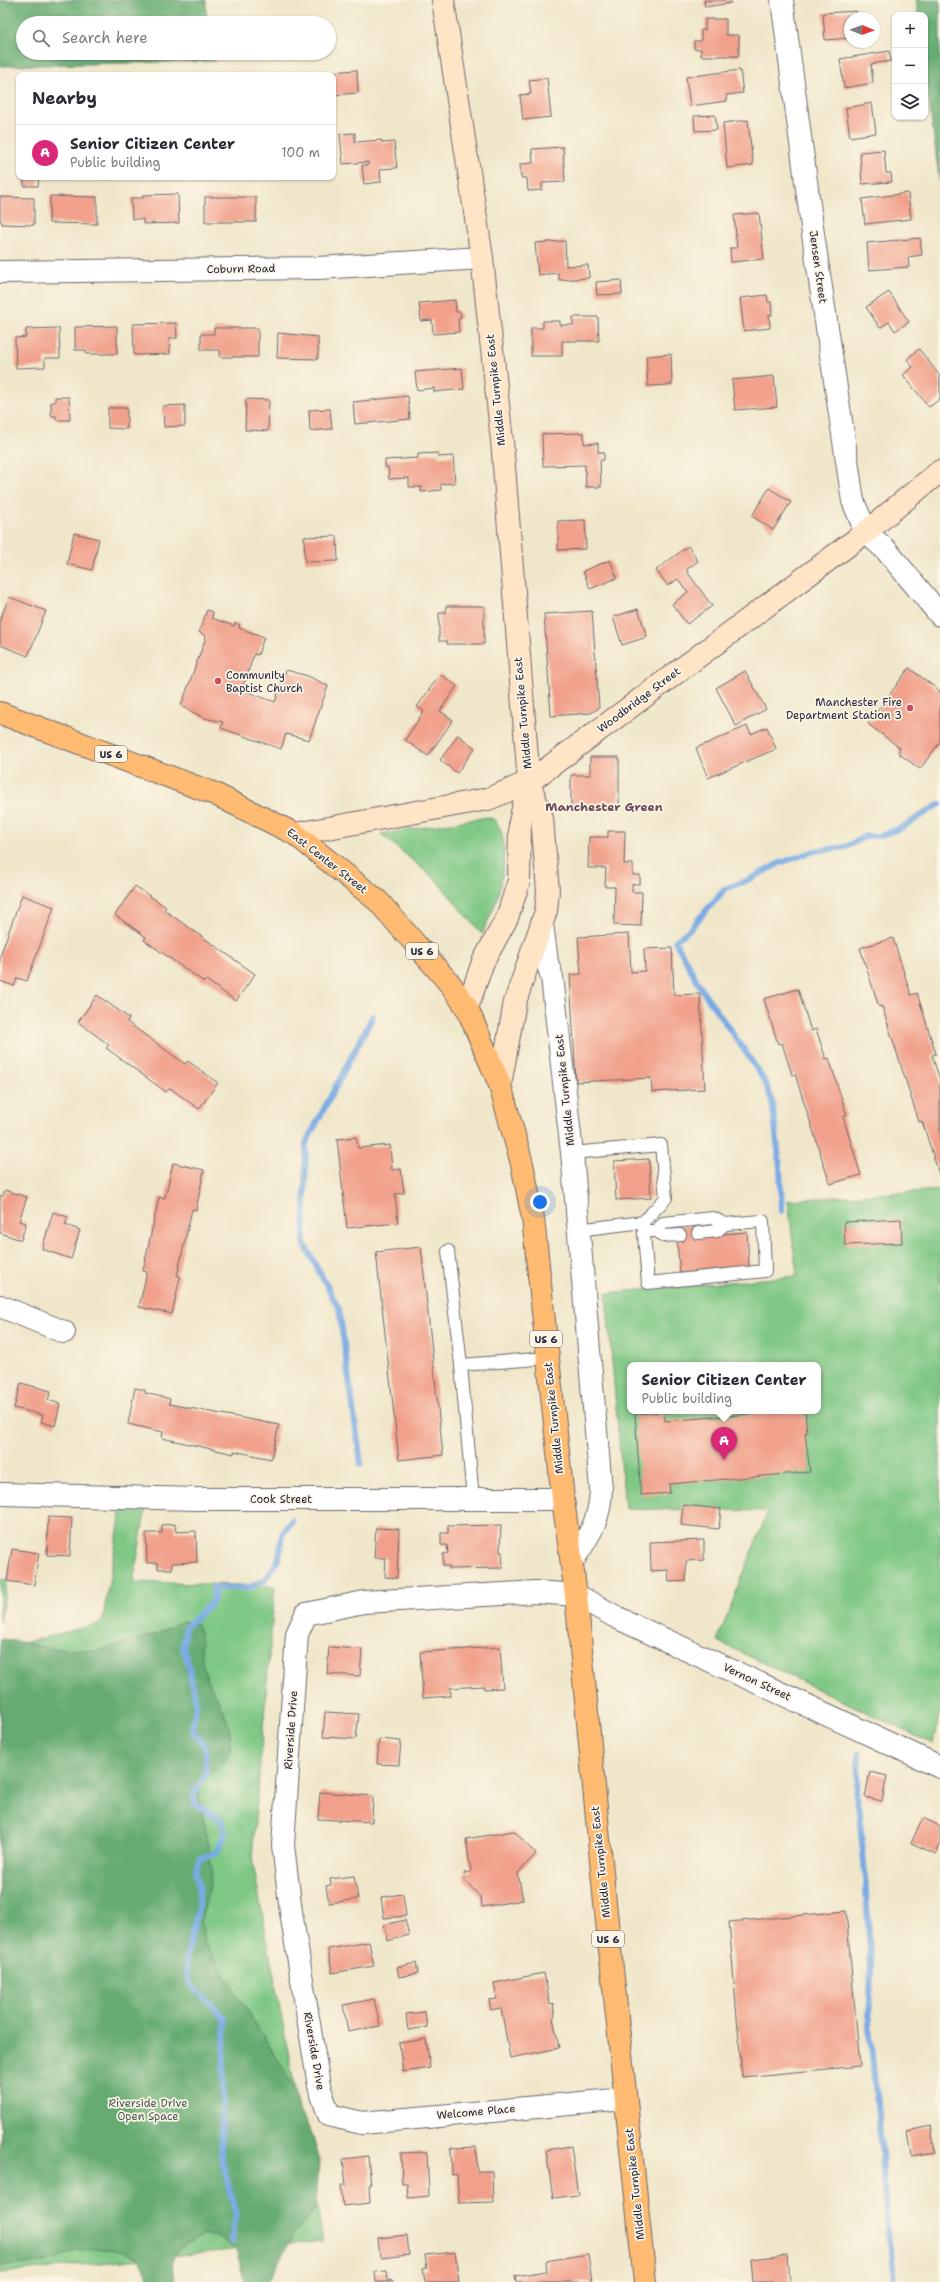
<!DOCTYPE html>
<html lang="en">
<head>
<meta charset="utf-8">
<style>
	:root { --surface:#fff; --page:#f2f2f3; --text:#2b2b33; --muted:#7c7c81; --line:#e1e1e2; --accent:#db2777 }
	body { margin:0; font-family:"Shantell Sans",sans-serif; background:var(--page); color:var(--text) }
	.controls { position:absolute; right:12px; top:12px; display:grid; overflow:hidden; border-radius:8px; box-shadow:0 1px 3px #0004 }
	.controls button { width:36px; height:36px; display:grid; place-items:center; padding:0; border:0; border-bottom:1px solid var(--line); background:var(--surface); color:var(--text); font:20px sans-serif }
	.compass { position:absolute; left:844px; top:12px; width:36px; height:36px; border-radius:50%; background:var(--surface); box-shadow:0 1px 3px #0004; rotate:91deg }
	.you { position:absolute; left:540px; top:1202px; width:14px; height:14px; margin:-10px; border:3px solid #fff; border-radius:50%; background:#1a73e8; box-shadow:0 0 0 6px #1a73e833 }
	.badge { display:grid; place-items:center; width:26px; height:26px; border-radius:50%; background:var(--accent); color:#fff; font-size:13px; font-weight:700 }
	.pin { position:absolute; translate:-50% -33px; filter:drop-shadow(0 1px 2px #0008) }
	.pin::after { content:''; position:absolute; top:21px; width:14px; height:12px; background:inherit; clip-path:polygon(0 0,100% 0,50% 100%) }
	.popup { position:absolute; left:627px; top:1362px; width:194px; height:52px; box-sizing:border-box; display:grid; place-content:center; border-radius:8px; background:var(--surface); filter:drop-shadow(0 1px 3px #0005); font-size:13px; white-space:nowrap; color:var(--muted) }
	.popup b { font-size:15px; color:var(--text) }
	.popup::after { content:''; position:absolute; left:50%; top:100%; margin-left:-8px; border:8px solid transparent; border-top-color:var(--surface) }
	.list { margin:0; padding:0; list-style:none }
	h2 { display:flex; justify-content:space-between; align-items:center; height:52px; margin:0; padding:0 16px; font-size:17px }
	h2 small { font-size:13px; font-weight:400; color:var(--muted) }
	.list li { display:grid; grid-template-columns:26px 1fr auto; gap:12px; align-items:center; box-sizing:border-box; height:56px; padding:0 16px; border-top:1px solid var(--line) }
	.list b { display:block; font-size:15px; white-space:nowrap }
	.list p { margin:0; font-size:13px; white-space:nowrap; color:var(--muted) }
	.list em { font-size:13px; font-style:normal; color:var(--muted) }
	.icon { flex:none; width:22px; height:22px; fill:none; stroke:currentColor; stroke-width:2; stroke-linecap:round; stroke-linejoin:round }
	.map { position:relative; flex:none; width:940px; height:2282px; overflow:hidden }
	.search { position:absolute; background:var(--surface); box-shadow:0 1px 3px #0004; left:16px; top:16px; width:320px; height:44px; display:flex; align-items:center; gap:10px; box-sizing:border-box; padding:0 14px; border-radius:22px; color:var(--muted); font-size:15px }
	.panel { position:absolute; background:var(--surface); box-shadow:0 1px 3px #0004; left:16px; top:72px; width:320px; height:108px; border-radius:8px }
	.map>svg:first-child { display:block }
	.green { fill:#7ec784; stroke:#507460; fill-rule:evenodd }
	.forest { fill:#66ac72; stroke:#446756 }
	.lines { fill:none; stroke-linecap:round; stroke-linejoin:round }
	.stream { stroke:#79aae4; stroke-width:6 }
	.building { fill:#f1a18b }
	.service-casing { stroke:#6a676d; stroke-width:14 }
	.minor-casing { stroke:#6a676d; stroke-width:24 }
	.tertiary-casing { stroke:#6a676d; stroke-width:24 }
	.secondary-casing { stroke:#6a676d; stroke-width:24 }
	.primary-casing { stroke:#6a676d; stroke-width:24 }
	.service { stroke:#fff; stroke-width:12 }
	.minor { stroke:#fff; stroke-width:22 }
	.tertiary { stroke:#fff; stroke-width:22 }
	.secondary { stroke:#ffe4c6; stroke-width:22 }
	.primary { stroke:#ffbb71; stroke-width:22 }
	.poi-dot { fill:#d1495b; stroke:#fcf5e5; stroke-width:1.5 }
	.labels { text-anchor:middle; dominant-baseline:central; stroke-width:3.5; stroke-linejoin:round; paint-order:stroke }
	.shield { fill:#fcf5e5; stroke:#63616e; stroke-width:1 }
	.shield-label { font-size:10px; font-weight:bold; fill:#22223b }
	.street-label { font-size:11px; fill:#22223b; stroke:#fcf5e5 }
	.poi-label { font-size:11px; fill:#22223b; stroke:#fcf5e5; text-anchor:start }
	.park-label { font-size:11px; fill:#425c55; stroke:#fcf5e5 }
	.neighbourhood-label { font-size:12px; font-weight:bold; fill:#6a4e57; stroke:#fcf5e5 }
</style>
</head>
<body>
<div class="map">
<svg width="940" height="2282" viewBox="0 0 940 2282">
	<rect width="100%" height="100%" fill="#fcf5e5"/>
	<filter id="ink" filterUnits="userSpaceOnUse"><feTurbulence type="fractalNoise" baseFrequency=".025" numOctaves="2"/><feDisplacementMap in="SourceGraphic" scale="8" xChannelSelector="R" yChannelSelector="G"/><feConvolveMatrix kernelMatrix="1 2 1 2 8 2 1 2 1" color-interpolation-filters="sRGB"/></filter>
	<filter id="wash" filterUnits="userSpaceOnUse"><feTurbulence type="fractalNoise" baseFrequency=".012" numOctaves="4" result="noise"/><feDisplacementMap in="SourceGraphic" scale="16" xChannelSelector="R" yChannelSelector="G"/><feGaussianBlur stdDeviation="0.9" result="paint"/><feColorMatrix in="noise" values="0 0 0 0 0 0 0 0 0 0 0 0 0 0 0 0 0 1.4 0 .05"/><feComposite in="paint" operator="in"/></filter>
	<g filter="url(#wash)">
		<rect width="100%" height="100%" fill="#f0e7ca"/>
		<g class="green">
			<path d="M488 817C514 823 502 887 495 905 491 915 486 924 482 934L437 881 381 834Z"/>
			<path d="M940 1190V1710L933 1744 717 1641 768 1511 625 1509 606 1293 797 1276 788 1200ZM630 1365H818V1411H630Z"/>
			<path d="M123 1501 147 1502 133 1582 275 1586 252 1858 323 2241 0 2273V1649L102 1623Z"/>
			<path d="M0 1579 7 1580 0 1622Z"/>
		</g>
		<g class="forest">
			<path d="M0 0H206L207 23H23V53H212L215 61 0 66Z"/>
			<path d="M916 0H940V185L925 70V15H918Z"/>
			<path d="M182 1621 196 1623C204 1636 199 1651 203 1665 209 1693 238 1722 229 1753 225 1768 205 1773 198 1787L212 1869 209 1890 201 1920 204 1942 280 2063 294 2089 299 2109 313 2136 319 2158 317 2195 314 2210 294 2233 268 2282H245L236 2250 219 2237 205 2235 186 2244 175 2254 172 2262 176 2282H149L146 2271 138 2258 124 2252 110 2249 78 2250 42 2263 0 2266V1638L48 1648 98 1651 157 1634Z"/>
		</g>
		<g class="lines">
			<g class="stream">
				<path d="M782 1211 780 1167 772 1100 765 1082 749 1057 702 990 675 941 690 929 725 889 748 880 780 863 815 851 846 847 866 836H880L901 828 940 804"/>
				<path d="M361 1464 339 1309 304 1243 306 1143 373 1016"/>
				<path d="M859 1753 857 1793 864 1863 871 1965 869 2025 882 2154 888 2241 891 2251 894 2282"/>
				<path d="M232 2241 236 2216 221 2156 225 2019C220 2013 215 2006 209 2001 203 1996 195 1990 191 1984 173 1957 212 1907 195 1873L199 1859 217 1852 225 1833 221 1820 195 1804 193 1795 205 1776 206 1749 192 1730 196 1703 188 1662 183 1649 185 1628 214 1600 213 1588H248L265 1580 279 1558 282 1535 292 1520"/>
			</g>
		</g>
		<g id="blocks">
			<g class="building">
				<path d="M704 0H730L731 3 705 7Z"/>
				<path d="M856 11 857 18H850V38L825 40 823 13Z"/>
				<path d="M705 19H726V35H739V56H701V49H694V41H701V30H705Z"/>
				<path d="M889 51 891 61 871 64 873 83 844 88 840 59Z"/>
				<path d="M357 70 358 93 333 95V75H329V72Z"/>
				<path d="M740 70 743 93 726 95 727 101 690 106 686 77Z"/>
				<path d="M547 78 551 117 523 120 520 95 531 94 529 80Z"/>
				<path d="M872 103 876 133 850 137 846 108Z"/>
				<path d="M715 115 717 130 695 131 694 116Z"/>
				<path d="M748 120 753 165 727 168 723 123Z"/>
				<path d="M355 133V142L382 140V143L394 142 397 168 380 169 381 182 364 184 362 165H368V162L343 164 340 134Z"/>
				<path d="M563 147 565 182 542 183V190L528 191 527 178H521L520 164 533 163 532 149Z"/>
				<path d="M884 150 886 173H891L892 182 862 184 860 152Z"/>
				<path d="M24 177H39L38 186H24Z"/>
				<path d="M908 193 911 219 865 224 862 199Z"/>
				<path d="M178 194 179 223 143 224V219H132L131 198H143V195Z"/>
				<path d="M50 196 97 197V224L49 223Z"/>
				<path d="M0 197 34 198V225L2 224V222L0 221Z"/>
				<rect x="205" y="197" width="51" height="25"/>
				<path d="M759 213 764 259 731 262 730 248H737L734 215Z"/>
				<path d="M920 238 922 255 908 257 909 267 869 270 867 243Z"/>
				<path d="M565 241 566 266 588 265 589 278 559 280 558 273 538 275 535 243Z"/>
				<path d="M621 280 622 294 597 295 596 282Z"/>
				<path d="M889 292 909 322 895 331 889 322 880 328 866 307Z"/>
				<path d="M767 295 768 302H771L772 315H769L770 328 744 331 740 298Z"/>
				<path d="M455 300 456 312H460L461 317 458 319 459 332 433 334 432 320 421 321 419 303Z"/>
				<path d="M573 317H598L599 341H562V356H531V328H543V321H560V325H573Z"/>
				<path d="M176 323 177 338H169L170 354 134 355 133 324Z"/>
				<path d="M117 326V354H86V350H75V327Z"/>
				<path d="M59 328 60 358H45V367L16 368 15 338 26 337V329Z"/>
				<path d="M214 328H258V357H220V350H201V334H214Z"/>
				<path d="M278 333 318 337V359L277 358Z"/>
				<path d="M919 349 940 376V399L929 407 903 375 913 367 907 359Z"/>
				<path d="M671 354 672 385 648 386 646 356Z"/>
				<path d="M462 368 464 389 434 392V388L417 390 415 372Z"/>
				<path d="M774 376 777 407 735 410 732 380Z"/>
				<path d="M408 396 410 419 355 424 353 402Z"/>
				<path d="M55 397H69L70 420H56V416H51V402H55Z"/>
				<path d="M246 399 269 400 268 431 245 430Z"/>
				<path d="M185 405V426L164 427 163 406Z"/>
				<path d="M108 408H127V429L108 428Z"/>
				<path d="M330 409 332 429 310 431 309 410Z"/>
				<path d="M584 433V444L598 443V452H604V460H600L601 487H586L585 465 543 466 542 434Z"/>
				<path d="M438 453V457L453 456 455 483 441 484V490L421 492V487H409V478L389 479 388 467H385V460L418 458V454Z"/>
				<path d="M769 488 791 502 773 530 752 516Z"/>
				<path d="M585 520 586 549 558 550V521Z"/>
				<path d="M74 533 99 539 92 570 67 564Z"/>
				<path d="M337 536 338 561 305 562 304 537Z"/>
				<path d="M688 546 698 561 686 570 712 606 687 624 672 604 688 592 678 579 668 586 656 570Z"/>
				<path d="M610 560 617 578 590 589 583 571Z"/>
				<path d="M9 597 46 611 28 656 0 645V620Z"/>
				<path d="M446 606H484V644H447V641H439V613H446Z"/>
				<path d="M638 609 647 637 622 645 613 617Z"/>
				<path d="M207 610 213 612 212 618 234 626 235 623 240 625 239 628 264 637 258 655 254 654 242 690 275 702 286 670 308 676 328 686 309 740 286 734 281 749 221 728 223 722 204 718 181 706 206 637 199 632Z"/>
				<path d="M592 611 599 708 591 713 551 716 544 614Z"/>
				<path d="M909 668 940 691V742L920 769 898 753 900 748 868 724Z"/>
				<path d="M745 671 766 709 736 726 716 688Z"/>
				<path d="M440 674 457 686 440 711 453 720 428 756 405 740 424 711 417 707Z"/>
				<path d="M747 726 751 734 767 727 776 749 708 778 696 748Z"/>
				<path d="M458 735 475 748 457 773 440 760Z"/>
				<path d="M590 757H619V809H571V775H590Z"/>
				<path d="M608 831H625L624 864H633V875H640V884H632V892H642L641 926 614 925 615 887H605L606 868H588L589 837H608Z"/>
				<path d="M135 886 166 907 164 910 255 974 236 1001 206 980 204 982 144 940 146 937 115 915Z"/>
				<path d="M22 895 54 907 27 981 17 978 14 986 0 981V956Z"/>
				<path d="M629 934 631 972 645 971 644 949 672 948 674 995 700 994 705 1089 652 1092 651 1078 576 1082 570 975 581 974 578 937Z"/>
				<path d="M893 938 911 995 917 993 936 1054 932 1055 940 1080V1177L922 1121 919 1122 882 1006 879 1007 860 948Z"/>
				<path d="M798 989 811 1031 816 1029 826 1059 829 1058 847 1116 843 1117 861 1175 830 1184 795 1074 792 1075 782 1043 778 1044 764 999Z"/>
				<path d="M97 995 129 1018 127 1022 185 1064 188 1061 218 1083 199 1109 170 1088 166 1092 106 1048 109 1045 78 1022Z"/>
				<path d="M356 1137 358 1148 390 1145 392 1170 401 1169 404 1193 395 1194 398 1223 347 1228 337 1139Z"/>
				<path d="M649 1159 651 1198 616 1200 614 1161Z"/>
				<path d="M173 1163 204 1170 196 1210 192 1209 177 1276 180 1277 172 1314 139 1307 147 1272 143 1271 159 1197 165 1198Z"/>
				<path d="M5 1190 27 1197 19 1221 26 1223 21 1240 0 1233V1196H3Z"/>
				<path d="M53 1212 68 1217 65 1225 80 1230 71 1259 42 1249Z"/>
				<path d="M901 1219 902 1243 845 1245 844 1222Z"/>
				<path d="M697 1225 698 1236 747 1232 749 1267 680 1273 677 1242 680 1238V1226Z"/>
				<path d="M421 1247 443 1455 399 1460 376 1252Z"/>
				<path d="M21 1383 51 1391 48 1400 60 1404 55 1426 41 1422 43 1415 14 1408Z"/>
				<path d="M135 1388 145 1390V1393L170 1399 169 1404 279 1425 271 1459 234 1451V1454L162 1438 163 1432 128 1424Z"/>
				<path d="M787 1411H805L807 1433H805L810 1472 669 1484 670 1493 641 1495 635 1414 664 1412 665 1421Z"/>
				<path d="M683 1505 721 1509 719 1529 681 1525Z"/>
				<path d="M48 1517 72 1518 70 1556 47 1555Z"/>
				<path d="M175 1524 176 1532 196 1531 197 1562 172 1563V1569H158V1563H147L146 1533H162V1525Z"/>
				<path d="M501 1525 500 1552H502L503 1568 449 1569V1566H443V1554L448 1553 447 1545H441V1533H448V1526Z"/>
				<path d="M376 1528 399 1529 397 1578 385 1577 386 1558H374Z"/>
				<path d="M704 1540V1560L686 1561V1581L669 1582 668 1570 651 1571 650 1542Z"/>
				<path d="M12 1549 39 1553 34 1585 7 1581Z"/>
				<path d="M329 1647 362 1649 360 1676 327 1674Z"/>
				<path d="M500 1647 503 1688 484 1689V1686L450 1688 451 1696 423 1698 420 1652Z"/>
				<path d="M325 1712 359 1714 356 1739 323 1737Z"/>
				<path d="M379 1739 401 1741 399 1765 377 1764Z"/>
				<path d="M870 1772 887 1776 882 1801 865 1797Z"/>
				<path d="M320 1792 373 1796 372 1822 318 1819Z"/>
				<path d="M923 1818 940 1826V1845L936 1854 911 1843Z"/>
				<path d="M514 1831 536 1854 518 1873 523 1900 482 1907 481 1898 465 1880 464 1873 471 1872 466 1839Z"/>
				<path d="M354 1876 358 1899 329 1903 326 1886 331 1885 330 1879Z"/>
				<path d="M403 1894 406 1916 384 1918 381 1897Z"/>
				<path d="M846 1911 860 2066 742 2077 729 1922Z"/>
				<path d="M405 1920 409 1935 388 1941 384 1925Z"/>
				<path d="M369 1942 374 1966 332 1973 328 1949Z"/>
				<path d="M416 1963 418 1973 399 1977 397 1967Z"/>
				<path d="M544 1973 550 2005 553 2004 555 2016 553 2018 559 2048 510 2058 501 2008 491 2010 489 2000 497 1999 494 1983Z"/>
				<path d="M374 1999 380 2026 348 2032 343 2005Z"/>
				<path d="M425 2012 427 2027 408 2030 406 2014Z"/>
				<path d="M426 2039 430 2068 403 2072 399 2043Z"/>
				<path d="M931 2126 935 2153 911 2157 907 2131Z"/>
				<path d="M571 2146 578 2195 553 2198 546 2150Z"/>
				<path d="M476 2147 477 2171H492L493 2202 459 2203 457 2174 452 2175 451 2148Z"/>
				<path d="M427 2152 429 2196 408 2198 407 2184H402L401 2153Z"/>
				<path d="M368 2156 371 2185H369L370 2203 343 2206 341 2185H346L343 2159Z"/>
				<path d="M407 2235 409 2255 380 2258 378 2238Z"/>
				<path d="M455 2252 459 2282H425L423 2269 427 2268 425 2255Z"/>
				<path d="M588 2254 592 2282H516L515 2276 547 2271 546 2261Z"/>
				<path d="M787 2255 789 2282H753L751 2259Z"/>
				<path d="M387 2271 388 2281 393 2280V2282H376L375 2272Z"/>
			</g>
		</g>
	</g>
	<g filter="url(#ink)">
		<use href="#blocks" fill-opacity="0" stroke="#6a676d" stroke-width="1"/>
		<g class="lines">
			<defs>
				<g id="service">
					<path d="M572 1153 661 1145 666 1198 643 1222 577 1230"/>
					<path d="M643 1222 648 1283 765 1271 763 1221 725 1224 713 1218 663 1223 657 1231"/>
					<path d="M649 1231H657L664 1236 680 1235"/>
					<path d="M698 1233 717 1231 725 1224"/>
					<path d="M448 1251 461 1365 548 1358"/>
					<path d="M461 1365 473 1499"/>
				</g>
				<g id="minor">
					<path d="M782 0 813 234 853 501 866 532 886 550 940 615"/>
					<path d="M0 272 318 268 482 258"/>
					<path d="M542 924 547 962 552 977 572 1153 601 1489C600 1522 589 1535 572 1562"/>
					<path d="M0 1306 64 1332"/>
					<path d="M0 1494 197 1499H563"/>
					<path d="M576 1595 536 1592 364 1602 306 1614 297 1634 283 1845 291 1912 319 2086 329 2115 362 2123 625 2099"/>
				</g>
				<path id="tertiary" d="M576 1595 618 1618 940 1767"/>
				<g id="secondary">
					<path d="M443 0 482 258 502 441 529 782 542 818 548 891 546 911 515 1002 500 1085"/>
					<path d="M295 834 488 799 529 782 866 532 940 471"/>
					<path d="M467 1008 483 962 507 918 519 881 520 822 529 782"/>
				</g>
				<path id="primary" d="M0 713 215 794 295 834 378 901 451 985 467 1008 500 1085 522 1164 533 1218 563 1499 576 1595 604 1893 645 2282"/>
			</defs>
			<use href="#service" class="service-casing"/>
			<use href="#minor" class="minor-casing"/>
			<use href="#tertiary" class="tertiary-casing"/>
			<use href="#secondary" class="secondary-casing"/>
			<use href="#primary" class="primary-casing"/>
			<use href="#service" class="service"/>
			<use href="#minor" class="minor"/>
			<use href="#tertiary" class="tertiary"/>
			<use href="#secondary" class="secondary"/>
			<use href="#primary" class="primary"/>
		</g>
	</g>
	<g class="poi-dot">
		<circle cx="218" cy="681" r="4"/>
		<circle cx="910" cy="708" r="4"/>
	</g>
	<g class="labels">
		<g class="shield">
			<rect x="95" y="746" width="32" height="16" rx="3"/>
			<rect x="406" y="943" width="32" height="16" rx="3"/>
			<rect x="530" y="1331" width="32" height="16" rx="3"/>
			<rect x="592" y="1931" width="32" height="16" rx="3"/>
		</g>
		<g class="shield-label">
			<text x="111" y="754">US 6</text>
			<text x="422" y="951">US 6</text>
			<text x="546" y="1339">US 6</text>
			<text x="608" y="1939">US 6</text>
		</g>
		<g class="street-label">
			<text transform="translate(818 267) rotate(82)">Jensen Street</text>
			<text transform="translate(241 269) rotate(-1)">Coburn Road</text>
			<text transform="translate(496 390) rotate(-96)">Middle Turnpike East</text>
			<text transform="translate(639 700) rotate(-37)">Woodbridge Street</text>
			<text transform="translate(523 713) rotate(-95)">Middle Turnpike East</text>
			<text transform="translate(327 861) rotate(38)">East Center Street</text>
			<text transform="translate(565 1090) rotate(-96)">Middle Turnpike East</text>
			<text transform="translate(554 1418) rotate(-96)">Middle Turnpike East</text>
			<text x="281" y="1499">Cook Street</text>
			<text transform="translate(757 1682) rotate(25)">Vernon Street</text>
			<text transform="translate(291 1730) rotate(-86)">Riverside Drive</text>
			<text transform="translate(601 1862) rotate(-96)">Middle Turnpike East</text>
			<text transform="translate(314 2051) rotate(80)">Riverside Drive</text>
			<text transform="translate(476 2112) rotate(-5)">Welcome Place</text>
			<text transform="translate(635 2184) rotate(-96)">Middle Turnpike East</text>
		</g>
		<g class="poi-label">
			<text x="226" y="675">Community<tspan x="226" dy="13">Baptist Church</tspan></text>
			<text x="902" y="702" text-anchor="end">Manchester Fire<tspan x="902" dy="13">Department Station 3</tspan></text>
		</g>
		<g class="park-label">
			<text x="148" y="2103">Riverside Drive<tspan x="148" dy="13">Open Space</tspan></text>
		</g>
		<g class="neighbourhood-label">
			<text x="604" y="807">Manchester Green</text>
		</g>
	</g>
</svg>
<div class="controls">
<button>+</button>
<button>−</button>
<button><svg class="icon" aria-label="layers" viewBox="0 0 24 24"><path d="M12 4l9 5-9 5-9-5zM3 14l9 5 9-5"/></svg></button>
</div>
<svg class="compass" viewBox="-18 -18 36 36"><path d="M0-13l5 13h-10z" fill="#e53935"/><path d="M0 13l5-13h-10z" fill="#7c7c81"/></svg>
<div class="you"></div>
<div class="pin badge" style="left:724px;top:1460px">A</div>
<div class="popup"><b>Senior Citizen Center</b>Public building</div>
<div class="search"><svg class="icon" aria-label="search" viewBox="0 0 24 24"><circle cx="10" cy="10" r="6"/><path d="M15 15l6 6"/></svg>Search here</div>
<section class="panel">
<h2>Nearby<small></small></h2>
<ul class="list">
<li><span class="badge">A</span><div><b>Senior Citizen Center</b><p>Public building</p></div><em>100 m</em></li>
</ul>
</section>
</div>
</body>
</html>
